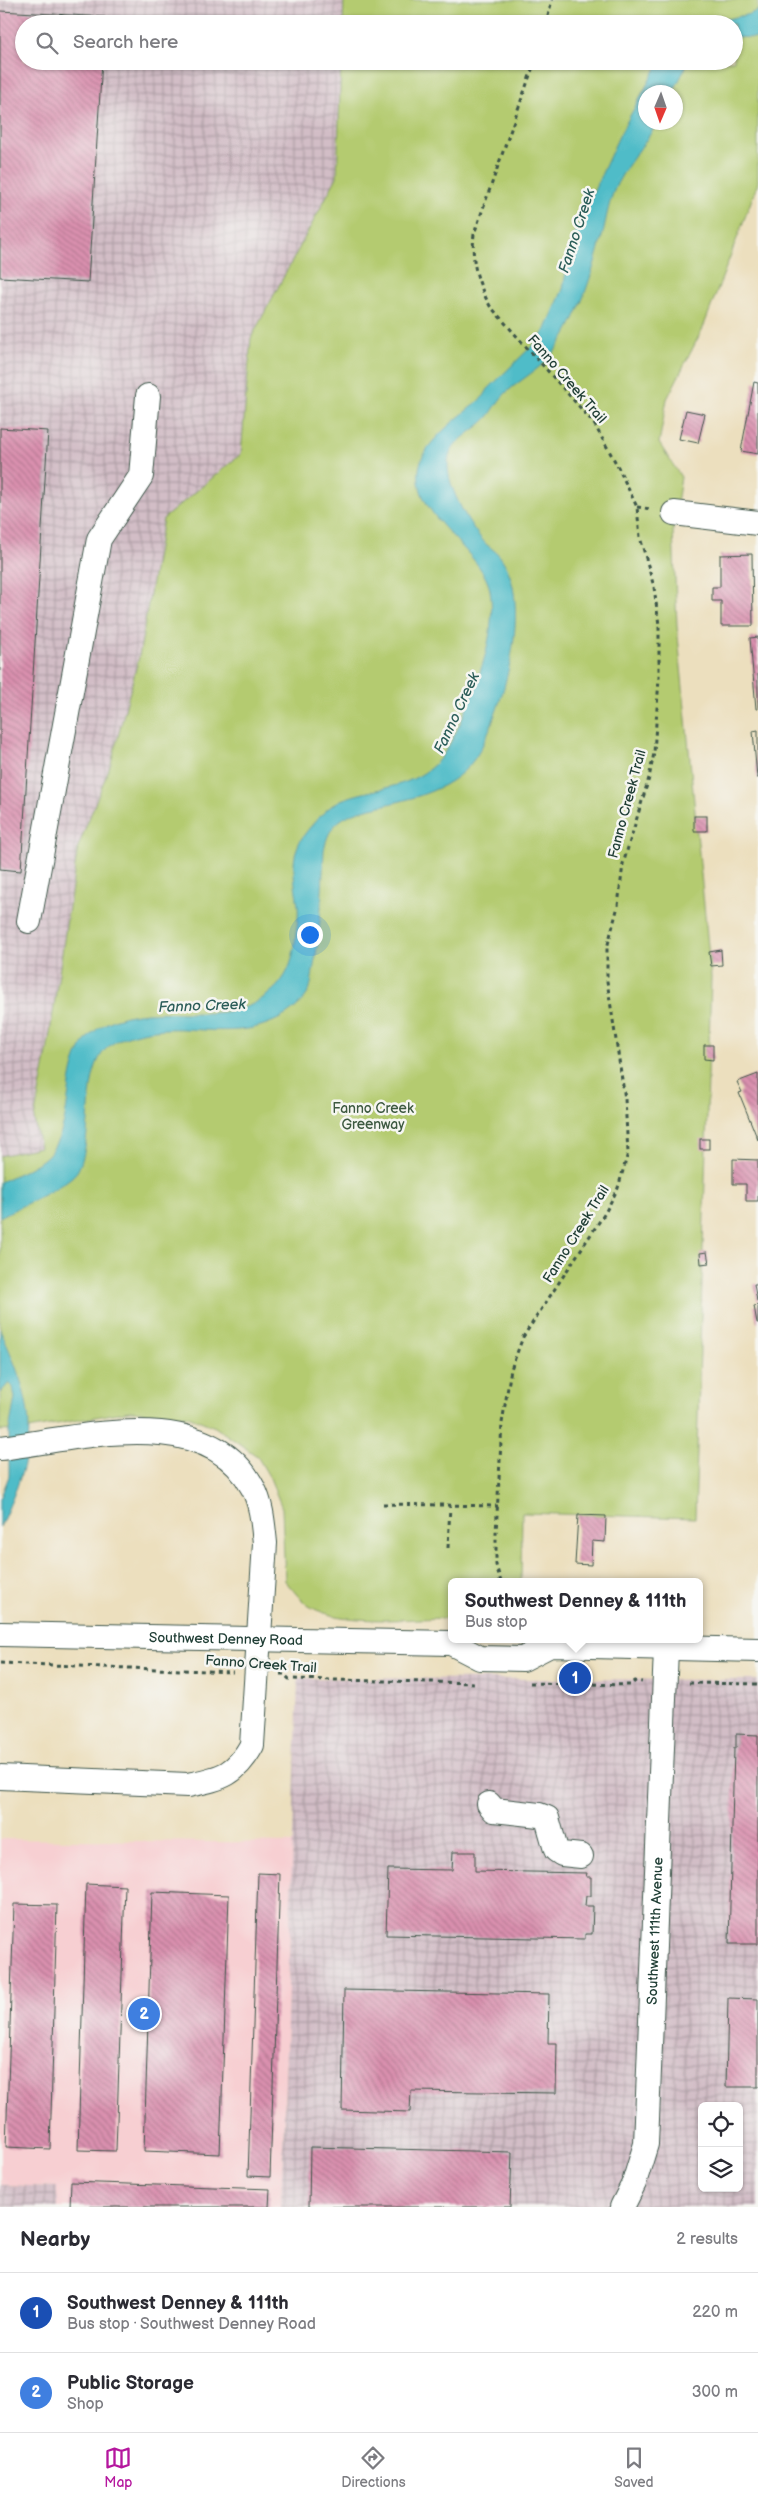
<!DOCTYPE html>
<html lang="en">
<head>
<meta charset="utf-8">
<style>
	:root { --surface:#fff; --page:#f2f2f3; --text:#2b2b33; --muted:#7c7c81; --line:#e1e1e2; --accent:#b5179e }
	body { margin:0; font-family:"Balsamiq Sans",sans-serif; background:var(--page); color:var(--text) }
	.controls { position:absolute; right:15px; bottom:15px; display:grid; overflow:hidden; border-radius:8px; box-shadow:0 1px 4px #0004 }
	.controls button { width:45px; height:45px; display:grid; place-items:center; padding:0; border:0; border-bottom:1px solid var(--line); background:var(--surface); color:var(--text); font:25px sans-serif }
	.compass { position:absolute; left:638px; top:85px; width:45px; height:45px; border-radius:50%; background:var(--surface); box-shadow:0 1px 4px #0004; rotate:182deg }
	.you { position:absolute; left:309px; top:934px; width:18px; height:18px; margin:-12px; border:4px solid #fff; border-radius:50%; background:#1a73e8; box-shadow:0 0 0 8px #1a73e833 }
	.badge { display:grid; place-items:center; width:32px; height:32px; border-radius:50%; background:var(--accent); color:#fff; font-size:16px; font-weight:700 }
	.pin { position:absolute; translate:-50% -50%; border:2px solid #fff; box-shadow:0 1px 5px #0006 }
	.popup { position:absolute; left:448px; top:1578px; width:255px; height:65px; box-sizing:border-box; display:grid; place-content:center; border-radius:8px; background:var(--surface); filter:drop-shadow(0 1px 4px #0005); font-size:16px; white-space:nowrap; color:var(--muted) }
	.popup b { font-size:19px; color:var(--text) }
	.popup::after { content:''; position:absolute; left:50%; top:100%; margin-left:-10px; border:10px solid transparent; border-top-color:var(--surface) }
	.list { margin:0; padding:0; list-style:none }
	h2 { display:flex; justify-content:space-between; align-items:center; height:65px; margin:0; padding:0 20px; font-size:21px }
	h2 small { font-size:16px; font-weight:400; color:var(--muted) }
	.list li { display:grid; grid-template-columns:32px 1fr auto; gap:15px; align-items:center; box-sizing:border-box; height:80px; padding:0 20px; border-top:1px solid var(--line) }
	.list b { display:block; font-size:19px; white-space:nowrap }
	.list p { margin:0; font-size:16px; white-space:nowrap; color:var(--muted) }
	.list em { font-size:16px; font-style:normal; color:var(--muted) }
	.icon { flex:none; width:28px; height:28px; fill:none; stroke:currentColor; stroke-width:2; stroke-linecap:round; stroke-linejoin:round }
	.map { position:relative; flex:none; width:758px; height:2207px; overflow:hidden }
	.search { position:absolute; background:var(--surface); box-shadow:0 1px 4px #0004; left:15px; right:15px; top:15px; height:55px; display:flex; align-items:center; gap:12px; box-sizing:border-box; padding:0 18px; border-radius:28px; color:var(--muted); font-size:19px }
	.sheet { height:225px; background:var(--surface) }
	nav { display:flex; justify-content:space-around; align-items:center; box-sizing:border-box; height:70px; border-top:1px solid var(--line); background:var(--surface); font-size:14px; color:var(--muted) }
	nav a { display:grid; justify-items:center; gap:2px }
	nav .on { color:var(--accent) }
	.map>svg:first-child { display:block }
	.built { fill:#f7cfd2 }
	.industrial { fill:url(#industrial-grid); fill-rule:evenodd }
	.park { fill:#b4cb70; stroke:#6a8452; fill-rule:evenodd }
	.water { fill:#4fbcc8; stroke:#377c7e }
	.building { fill:url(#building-back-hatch) }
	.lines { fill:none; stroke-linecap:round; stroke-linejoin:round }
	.minor-casing { stroke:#3e5549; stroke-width:26 }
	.path { stroke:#3e5549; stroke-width:3; stroke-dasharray:4 4; stroke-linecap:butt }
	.minor { stroke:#fff; stroke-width:24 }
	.labels { text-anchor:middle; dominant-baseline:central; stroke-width:5; stroke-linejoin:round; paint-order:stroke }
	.street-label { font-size:14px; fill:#1f3d34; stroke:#f6f6f2 }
	.park-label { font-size:14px; fill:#3d5940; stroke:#f6f6f2 }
	.water-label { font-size:15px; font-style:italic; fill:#2b5d59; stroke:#f6f6f2 }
</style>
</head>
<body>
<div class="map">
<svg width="758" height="2207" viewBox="0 0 758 2207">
	<defs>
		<pattern id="industrial-grid" width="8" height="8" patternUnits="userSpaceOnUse" patternTransform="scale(1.25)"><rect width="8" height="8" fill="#d2bdc6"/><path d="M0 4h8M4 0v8" fill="none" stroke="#aa9ba2"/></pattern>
		<pattern id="building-back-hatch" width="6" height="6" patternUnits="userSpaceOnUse" patternTransform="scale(1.25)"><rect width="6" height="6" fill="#da90af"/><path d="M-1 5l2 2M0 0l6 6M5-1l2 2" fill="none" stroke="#b0778f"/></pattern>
	</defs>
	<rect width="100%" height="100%" fill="#f6f6f2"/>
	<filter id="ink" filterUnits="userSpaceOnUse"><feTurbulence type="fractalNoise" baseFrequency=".02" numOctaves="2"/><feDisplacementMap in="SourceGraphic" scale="10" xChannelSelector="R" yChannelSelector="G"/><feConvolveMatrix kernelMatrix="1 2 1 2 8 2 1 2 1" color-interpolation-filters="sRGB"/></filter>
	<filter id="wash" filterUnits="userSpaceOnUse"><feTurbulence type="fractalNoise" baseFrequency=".0096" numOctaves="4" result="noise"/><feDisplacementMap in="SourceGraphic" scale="20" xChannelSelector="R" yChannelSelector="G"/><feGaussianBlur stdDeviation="1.12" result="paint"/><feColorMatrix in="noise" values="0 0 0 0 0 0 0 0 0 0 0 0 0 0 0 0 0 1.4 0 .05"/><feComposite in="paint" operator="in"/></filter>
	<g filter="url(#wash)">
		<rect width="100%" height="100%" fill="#ecdfbe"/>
		<path class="built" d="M0 1839 293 1843 281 2207H57V2187L0 2185Z"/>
		<g class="industrial">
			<path d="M0 0H344L343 24H24V61H341L337 177 251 338 241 454 163 520 139 657 111 763 78 847 47 1053 34 1119 41 1147 0 1156Z"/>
			<path d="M298 1678 758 1680V2207H281ZM702 2106H739V2188H702Z"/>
			<path d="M0 2185 57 2187V2207H0Z"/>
		</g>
		<path class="park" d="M344 0H758V183L703 328 667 399 659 443 681 477 673 530 677 626 711 977 695 1518 522 1513 521 1582H451V1618C412 1618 343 1627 309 1606 300 1600 292 1588 285 1581L282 1508 270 1478 257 1456 215 1427 188 1416 130 1411 22 1430 0 1431V1156L40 1147 34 1119 47 1053 78 847 111 763 139 657 163 519 241 454 251 338 337 177 341 61H734V24H343ZM646 92H676V122H646Z"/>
		<g class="water">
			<path d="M758 10 757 38 734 37V24H704L750 14Z"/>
			<path d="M660 61H689L673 92H646V122L657 123C645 145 622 169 613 193 608 206 606 220 603 233 592 275 576 332 544 363 533 373 519 381 508 391 499 399 495 408 488 417 475 432 448 441 448 464 447 488 471 529 487 545 491 548 495 551 498 554 535 597 505 698 483 744 463 788 419 797 376 807 362 810 345 814 335 825 328 833 326 841 324 850 322 891 321 931 313 971 312 978 311 987 308 993 296 1013 271 1025 248 1029 227 1032 205 1030 184 1029 160 1028 127 1031 108 1047 81 1069 95 1139 78 1170 70 1185 16 1208 0 1217V1182C16 1174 37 1167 49 1154 79 1118 57 1060 96 1030 143 994 215 1030 260 1000 287 982 293 965 296 934 297 925 299 915 298 906 295 881 288 857 304 835 312 824 328 806 341 800 373 787 408 790 435 764 455 745 474 690 483 663 490 640 494 613 490 590 481 547 404 513 421 461 429 437 465 413 484 396L488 389 537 341 546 329 563 289 571 244 578 226 619 136Z"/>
			<path d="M0 1329C38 1414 39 1442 0 1527V1499L9 1476V1430L15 1398 13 1387 9 1383 0 1393Z"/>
		</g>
		<g id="blocks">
			<g class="building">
				<path d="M0 11 105 17 104 24H24V61H102L88 282 0 277Z"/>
				<path d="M754 382 758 383V454L741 451Z"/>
				<path d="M686 410 705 414 698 443 679 439Z"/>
				<path d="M0 428 48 431 21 871 0 869Z"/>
				<path d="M752 554 753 626H721V601H712V587H720V555Z"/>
				<path d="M758 637V709H756L750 638Z"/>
				<path d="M758 730V778H757L753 731Z"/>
				<rect x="694" y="816" width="13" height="15"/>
				<path d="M721 950 722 965 711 966 709 952Z"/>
				<path d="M704 1045H713V1060L704 1059Z"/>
				<path d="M758 1074V1140L739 1093 742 1092 737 1082Z"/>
				<rect x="700" y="1139" width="9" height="10"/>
				<path d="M733 1159 758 1160V1201H746V1184H733Z"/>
				<path d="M707 1252 709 1263 701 1264 700 1253Z"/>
				<path d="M754 1284H758V1301H757Z"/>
				<path d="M758 1305V1323H757L754 1306Z"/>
				<path d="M578 1515 606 1516 605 1542 592 1541 591 1565 575 1564Z"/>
				<path d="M736 1734 758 1735V1944H729L734 1748H736Z"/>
				<path d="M453 1852H475V1871L587 1873 586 1877H591V1896H586L585 1906H593L592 1934H585V1939L386 1935 388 1869 452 1870Z"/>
				<path d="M258 1873 280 1874 270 2177 248 2176Z"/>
				<path d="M86 1884 125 1886 116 2151 78 2150Z"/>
				<path d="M152 1892 229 1895 220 2154 144 2151Z"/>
				<path d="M14 1904 57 1905 50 2149 6 2147Z"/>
				<path d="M344 1990 549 1994 548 2043H557L556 2093 411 2091 410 2112 342 2110Z"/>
				<path d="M728 1998 758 1999V2087H726Z"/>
				<path d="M310 2147 512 2152 510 2207H309Z"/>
				<path d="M71 2182 270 2189 269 2207H70Z"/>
			</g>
		</g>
	</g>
	<g filter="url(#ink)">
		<use href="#blocks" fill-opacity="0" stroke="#3e5549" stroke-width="1"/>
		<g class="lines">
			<defs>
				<g id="minor">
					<path d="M674 513 758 523"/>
					<path d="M29 921 99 539 141 476 148 396"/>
					<path d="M0 1448C77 1439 208 1401 253 1488 262 1505 263 1525 265 1543L252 1745C235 1776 221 1778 188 1785L0 1777"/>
					<path id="s1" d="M0 1634 451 1643 480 1658 523 1659 550 1645 758 1650"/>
					<path d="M489 1804 494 1810 539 1815 547 1818 556 1850 562 1854 581 1856"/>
					<path id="s2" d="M622 2207 634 2183 646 2144 666 1649"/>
				</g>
			</defs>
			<use href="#minor" class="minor-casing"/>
			<g class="path">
				<path d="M546 24 552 0"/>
				<path d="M637 507 651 509"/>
				<path d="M383 1504 498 1506"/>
				<path d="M448 1548 450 1505"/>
				<path d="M501 1582 496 1565V1533L502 1423 511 1369 523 1337 605 1213 618 1188 628 1153 625 1099 607 981V948L618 906 623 864 649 778 654 753 659 678V625L654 587 640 537 637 507 617 465 593 422 490 306C477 282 471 261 474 234L535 61"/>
				<path d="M0 1663 233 1672"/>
				<path d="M280 1674H284L289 1679 476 1683"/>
				<path d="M530 1683 631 1685 635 1681 642 1682"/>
				<path d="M689 1683 758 1684"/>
			</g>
			<use href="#minor" class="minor"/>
		</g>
	</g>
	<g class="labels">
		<g class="street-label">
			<text transform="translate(567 379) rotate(49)">Fanno Creek Trail</text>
			<text transform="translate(627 804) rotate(-75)">Fanno Creek Trail</text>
			<text transform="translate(576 1234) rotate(-58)">Fanno Creek Trail</text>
			<text stroke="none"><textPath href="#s1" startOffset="226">Southwest Denney Road</textPath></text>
			<text transform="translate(261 1664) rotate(4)">Fanno Creek Trail</text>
			<text stroke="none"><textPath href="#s2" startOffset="281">Southwest 111th Avenue</textPath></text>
		</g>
		<g class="park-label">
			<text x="373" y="1108">Fanno Creek<tspan x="373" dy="16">Greenway</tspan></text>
		</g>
		<g class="water-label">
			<text transform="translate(577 231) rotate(-72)">Fanno Creek</text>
			<text transform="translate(457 713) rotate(-65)">Fanno Creek</text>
			<text transform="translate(202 1006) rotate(-2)">Fanno Creek</text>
		</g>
	</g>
</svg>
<div class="controls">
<button><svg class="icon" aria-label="locate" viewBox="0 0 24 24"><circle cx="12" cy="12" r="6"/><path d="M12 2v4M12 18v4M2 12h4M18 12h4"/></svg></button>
<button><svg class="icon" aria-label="layers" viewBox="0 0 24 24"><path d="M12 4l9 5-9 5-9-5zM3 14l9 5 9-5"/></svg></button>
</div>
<svg class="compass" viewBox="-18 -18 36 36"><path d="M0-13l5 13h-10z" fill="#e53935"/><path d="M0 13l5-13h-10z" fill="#7c7c81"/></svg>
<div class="you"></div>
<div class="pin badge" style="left:575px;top:1678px;background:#1a4fb4">1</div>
<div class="popup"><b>Southwest Denney &amp; 111th</b>Bus stop</div>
<div class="pin badge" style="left:144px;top:2014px;background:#3f7fe0">2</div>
<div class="search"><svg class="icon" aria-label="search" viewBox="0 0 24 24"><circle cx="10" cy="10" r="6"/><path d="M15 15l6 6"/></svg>Search here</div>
</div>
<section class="sheet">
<h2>Nearby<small>2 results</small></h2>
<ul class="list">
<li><span class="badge" style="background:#1a4fb4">1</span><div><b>Southwest Denney &amp; 111th</b><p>Bus stop · Southwest Denney Road</p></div><em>220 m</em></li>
<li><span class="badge" style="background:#3f7fe0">2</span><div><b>Public Storage</b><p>Shop</p></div><em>300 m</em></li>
</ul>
</section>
<nav>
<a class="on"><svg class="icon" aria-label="map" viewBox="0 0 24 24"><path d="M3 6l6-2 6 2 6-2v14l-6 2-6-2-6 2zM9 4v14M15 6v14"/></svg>Map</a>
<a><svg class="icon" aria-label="directions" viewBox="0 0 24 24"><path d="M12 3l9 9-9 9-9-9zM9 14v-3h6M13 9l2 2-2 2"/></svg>Directions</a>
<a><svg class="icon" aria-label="saved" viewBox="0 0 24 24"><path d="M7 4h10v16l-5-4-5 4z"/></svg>Saved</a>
</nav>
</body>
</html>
